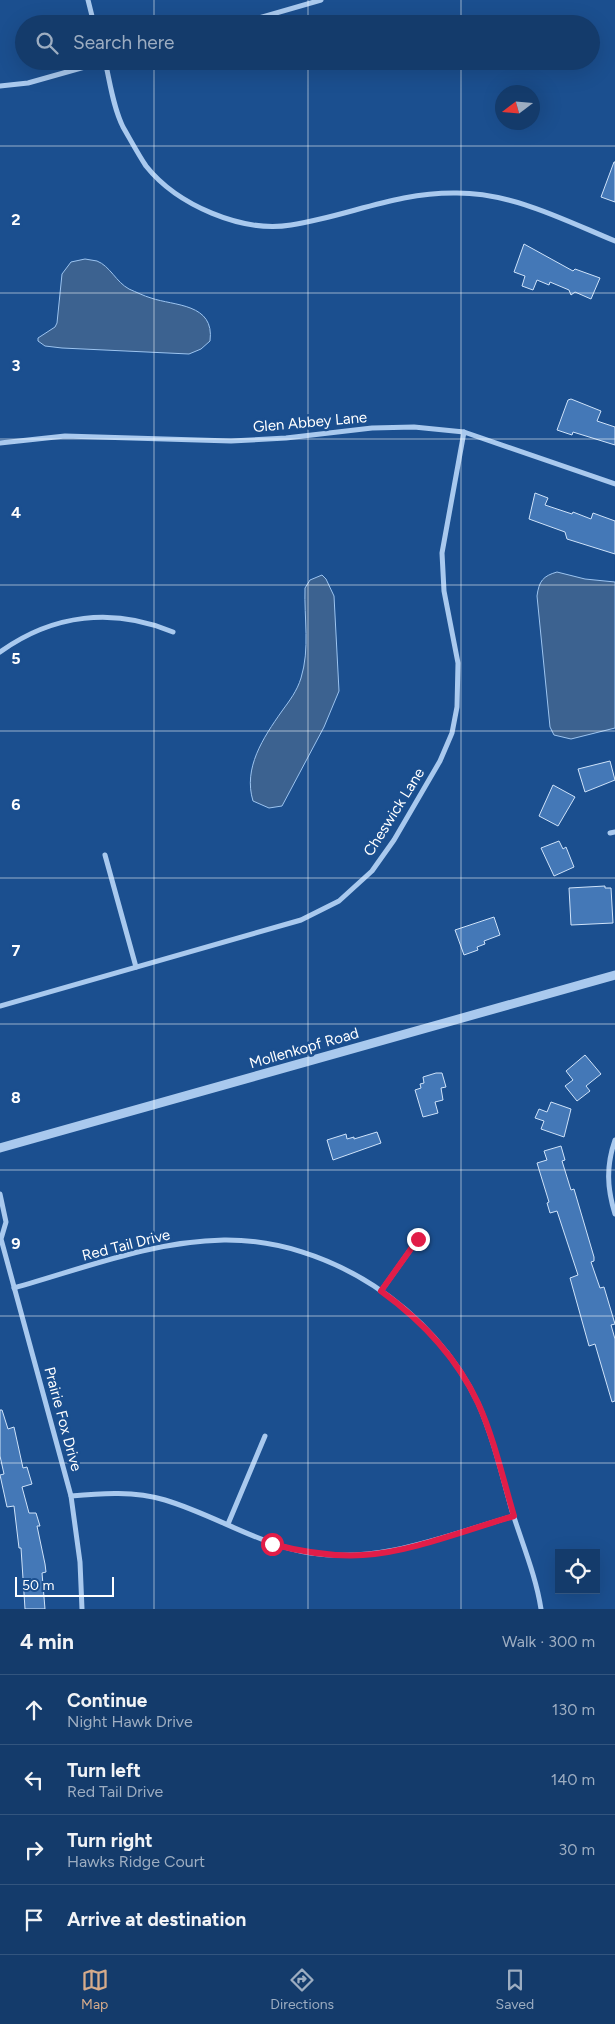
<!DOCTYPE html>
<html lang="en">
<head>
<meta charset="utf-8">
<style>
	:root { --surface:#143b6b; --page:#1d4271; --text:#f1f3f6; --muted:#9dadc1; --line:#33557e; --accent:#d6ab8b }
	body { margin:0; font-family:Figtree,sans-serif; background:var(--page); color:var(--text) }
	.controls { position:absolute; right:15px; bottom:15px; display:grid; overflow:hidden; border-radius:0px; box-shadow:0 5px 20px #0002 }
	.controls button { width:45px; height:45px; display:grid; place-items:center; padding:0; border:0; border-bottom:1px solid var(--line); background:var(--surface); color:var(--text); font:25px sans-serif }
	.compass { position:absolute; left:495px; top:85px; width:45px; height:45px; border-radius:50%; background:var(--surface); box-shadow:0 5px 20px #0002; rotate:254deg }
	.scale { position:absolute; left:15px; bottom:12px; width:99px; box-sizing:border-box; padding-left:5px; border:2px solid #fff; border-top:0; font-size:14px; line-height:18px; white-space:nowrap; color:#fff; -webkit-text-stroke:4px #1b4f8f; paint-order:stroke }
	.stop { position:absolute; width:15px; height:15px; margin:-11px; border:4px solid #e11d48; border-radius:50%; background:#fff }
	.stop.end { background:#e11d48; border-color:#fff; box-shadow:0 1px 5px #0008 }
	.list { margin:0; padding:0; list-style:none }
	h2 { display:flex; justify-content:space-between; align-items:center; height:65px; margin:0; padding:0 20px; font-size:21px }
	h2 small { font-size:16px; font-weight:400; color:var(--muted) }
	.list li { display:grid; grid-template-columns:32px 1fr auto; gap:15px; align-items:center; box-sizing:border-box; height:70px; padding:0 20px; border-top:1px solid var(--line) }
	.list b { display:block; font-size:19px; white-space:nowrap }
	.list p { margin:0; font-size:16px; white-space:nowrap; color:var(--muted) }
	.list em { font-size:16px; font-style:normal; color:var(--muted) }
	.icon { flex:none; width:28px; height:28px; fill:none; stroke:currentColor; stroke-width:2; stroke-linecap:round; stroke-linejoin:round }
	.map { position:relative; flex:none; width:615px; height:1609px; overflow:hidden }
	.search { position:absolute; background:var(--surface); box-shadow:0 5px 20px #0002; left:15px; right:15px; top:15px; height:55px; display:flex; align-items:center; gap:12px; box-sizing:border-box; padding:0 18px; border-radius:28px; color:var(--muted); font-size:19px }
	.sheet { height:345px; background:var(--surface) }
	nav { display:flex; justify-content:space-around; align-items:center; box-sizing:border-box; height:70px; border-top:1px solid var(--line); background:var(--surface); font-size:14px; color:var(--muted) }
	nav a { display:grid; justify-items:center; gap:2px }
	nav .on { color:var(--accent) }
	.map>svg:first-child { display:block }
	.water { fill:#3c6290; stroke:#9cc4f0 }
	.building { fill:#4478b7; stroke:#cfe3fa }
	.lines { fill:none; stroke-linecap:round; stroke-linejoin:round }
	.minor { stroke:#a9c9ee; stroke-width:5 }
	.tertiary { stroke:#a9c9ee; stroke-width:9 }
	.route { stroke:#e11d48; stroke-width:6 }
	.grid { fill:none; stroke:#fff; stroke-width:1; stroke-opacity:0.55 }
	.labels { text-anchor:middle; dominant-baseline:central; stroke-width:5; stroke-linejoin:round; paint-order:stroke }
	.street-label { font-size:15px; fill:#fff; stroke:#1b4f8f }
	.grid-label { font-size:16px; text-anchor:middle; font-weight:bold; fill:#fff; stroke:#1b4f8f; stroke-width:5; stroke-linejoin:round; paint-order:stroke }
</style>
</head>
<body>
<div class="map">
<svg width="615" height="1609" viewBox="0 0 615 1609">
	<rect width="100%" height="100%" fill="#1b4f8f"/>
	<g class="water">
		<path d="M85 259C89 260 93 260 97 261 110 266 116 282 129 289 136 292 144 296 151 298 174 306 215 303 210 341L201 349 189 354 62 348 45 346 38 341V338L55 327 57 323 62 274 71 262Z"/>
		<path d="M557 572 585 579 615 582V728L571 739 554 735 550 727 537 596C539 581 543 576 557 572Z"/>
		<path d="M322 575 326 579 334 596 339 691 324 727 282 806 269 808 253 801C243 768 263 738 282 711 290 700 297 691 301 678 310 649 304 618 305 588L310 580Z"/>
	</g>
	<g class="building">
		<path d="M614 162H615V202L601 197Z"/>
		<path d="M524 244 573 271 575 269 600 278 591 299 575 292 571 295 569 290 550 282 549 285 537 280 533 290 522 286 525 276 514 272Z"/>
		<path d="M571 399 601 411 597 421 615 427V445L573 432 572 435 557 430 568 400Z"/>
		<path d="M535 493 548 498 545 505 572 514 573 512 591 519 593 513 615 521V554L567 539 565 532 529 519Z"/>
		<path d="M610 761 615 780 585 792 578 769Z"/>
		<path d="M553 785 575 797 558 826 539 816Z"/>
		<path d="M559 841 563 849 566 847 574 867 554 876 541 848Z"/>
		<path d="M605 886V888H611L613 923 571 925 569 888Z"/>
		<path d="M494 917 500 935 484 941 485 944 477 947 478 950 464 955 455 930Z"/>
		<path d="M585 1055 601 1074 586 1086 590 1091 577 1101 565 1086 573 1080 566 1071Z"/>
		<path d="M436 1073H442L446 1087 441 1088 443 1100 435 1102 438 1113 423 1117 415 1090 421 1088 420 1084 424 1083 423 1077Z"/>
		<path d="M551 1102 571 1109 564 1137 541 1129 544 1121 535 1118 539 1109 547 1112Z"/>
		<path d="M377 1132 381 1143 333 1160 327 1140 346 1134 347 1139 354 1137V1139Z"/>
		<path d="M561 1146 565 1160 562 1161 571 1190 574 1189 594 1257V1261L591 1262 600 1288 604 1287 615 1324 611 1325 615 1339V1401L612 1402 595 1344 589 1346 570 1278 578 1275 557 1211 550 1213 547 1203 549 1202 537 1163 547 1160 544 1151Z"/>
		<path d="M0 1410H2L8 1429 14 1427 23 1468 27 1467 32 1484 22 1487 29 1513H36L40 1526H37L45 1564 46 1572 42 1573 45 1609H25L21 1548H19L14 1506 7 1507 0 1475 4 1474 0 1456Z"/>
	</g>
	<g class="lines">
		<g class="minor">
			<path d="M88 0 94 24"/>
			<path d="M238 24 321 0"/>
			<path d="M105 61C110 82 113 107 123 127 130 139 138 154 146 166 177 205 242 233 291 225 349 216 396 192 457 193 513 193 564 220 615 241"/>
			<path d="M0 86 28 83 106 61"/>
			<path d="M0 443 65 436 231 441 286 438 372 428 414 427 464 432 615 484"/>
			<path d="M0 652C53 614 113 607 173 632"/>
			<path d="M610 833 615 832"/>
			<path d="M105 855 136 967"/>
			<path d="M0 1006 301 920 339 901 372 871 394 840 440 761 452 733 457 707 458 663 444 591 442 553 464 432"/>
			<path d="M615 1140C606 1166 607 1188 615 1214"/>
			<path d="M0 1194 6 1222 1 1239 71 1496 80 1562 82 1609"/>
			<path d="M14 1288C82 1269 152 1241 224 1240 329 1239 434 1309 478 1403 493 1437 502 1475 512 1511 522 1543 536 1576 541 1609"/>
			<path d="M381 1291 418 1239"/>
			<path d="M71 1496C102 1493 135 1491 165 1500 215 1515 259 1545 311 1553 380 1564 448 1535 514 1516"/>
			<path d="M228 1524 265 1436"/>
		</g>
		<path class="tertiary" d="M0 1148 615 975"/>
	</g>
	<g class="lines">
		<path class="route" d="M272 1544C302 1552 331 1557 363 1555 408 1553 469 1529 514 1516 503 1479 494 1438 478 1403 456 1356 421 1320 381 1291L418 1239"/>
	</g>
	<path class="grid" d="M154 0V24M308 0V24M461 0V24M154 61V1609M308 61V1609M461 61V1609M0 146H615M0 293H615M0 439H615M0 585H615M0 731H615M0 878H615M0 1024H615M0 1170H615M0 1316H615M0 1463H615"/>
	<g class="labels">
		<g class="street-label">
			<text transform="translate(310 422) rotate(-5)">Glen Abbey Lane</text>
			<text transform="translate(394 812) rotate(-58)">Cheswick Lane</text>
			<text transform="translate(304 1048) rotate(-16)">Mollenkopf Road</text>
			<text transform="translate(126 1245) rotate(-14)">Red Tail Drive</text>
			<text transform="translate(63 1419) rotate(75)">Prairie Fox Drive</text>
		</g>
	</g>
	<g class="grid-label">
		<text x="16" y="225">2</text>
		<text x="16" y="371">3</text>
		<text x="16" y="518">4</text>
		<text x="16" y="664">5</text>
		<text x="16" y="810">6</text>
		<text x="16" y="956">7</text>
		<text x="16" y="1103">8</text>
		<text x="16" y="1249">9</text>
	</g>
</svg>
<div class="controls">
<button><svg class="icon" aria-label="locate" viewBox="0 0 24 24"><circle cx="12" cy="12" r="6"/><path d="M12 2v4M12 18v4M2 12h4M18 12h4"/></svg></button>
</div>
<svg class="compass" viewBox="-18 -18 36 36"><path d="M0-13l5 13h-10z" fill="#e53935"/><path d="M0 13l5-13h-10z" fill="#9dadc1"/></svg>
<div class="scale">50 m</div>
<div class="stop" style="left:272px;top:1544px"></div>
<div class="stop end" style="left:418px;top:1239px"></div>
<div class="search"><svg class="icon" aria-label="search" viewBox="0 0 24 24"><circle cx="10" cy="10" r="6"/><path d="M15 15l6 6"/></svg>Search here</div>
</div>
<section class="sheet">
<h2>4 min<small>Walk · 300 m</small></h2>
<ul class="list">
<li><svg class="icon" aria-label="ahead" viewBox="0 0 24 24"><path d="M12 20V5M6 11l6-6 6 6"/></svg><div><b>Continue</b><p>Night Hawk Drive</p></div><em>130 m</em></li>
<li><svg class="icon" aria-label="left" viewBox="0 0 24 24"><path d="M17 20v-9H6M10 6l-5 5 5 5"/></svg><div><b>Turn left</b><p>Red Tail Drive</p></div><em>140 m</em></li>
<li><svg class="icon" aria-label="right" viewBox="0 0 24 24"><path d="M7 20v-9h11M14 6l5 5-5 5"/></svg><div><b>Turn right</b><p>Hawks Ridge Court</p></div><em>30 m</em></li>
<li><svg class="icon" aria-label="arrive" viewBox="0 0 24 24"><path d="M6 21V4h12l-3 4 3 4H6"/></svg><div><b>Arrive at destination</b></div></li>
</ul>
</section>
<nav>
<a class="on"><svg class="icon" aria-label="map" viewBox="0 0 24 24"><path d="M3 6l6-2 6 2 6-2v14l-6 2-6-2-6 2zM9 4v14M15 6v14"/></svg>Map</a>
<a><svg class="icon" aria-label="directions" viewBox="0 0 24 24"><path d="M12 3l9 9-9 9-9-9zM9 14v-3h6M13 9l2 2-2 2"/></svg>Directions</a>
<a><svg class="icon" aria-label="saved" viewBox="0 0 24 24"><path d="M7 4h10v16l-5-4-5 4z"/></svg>Saved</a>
</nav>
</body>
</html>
